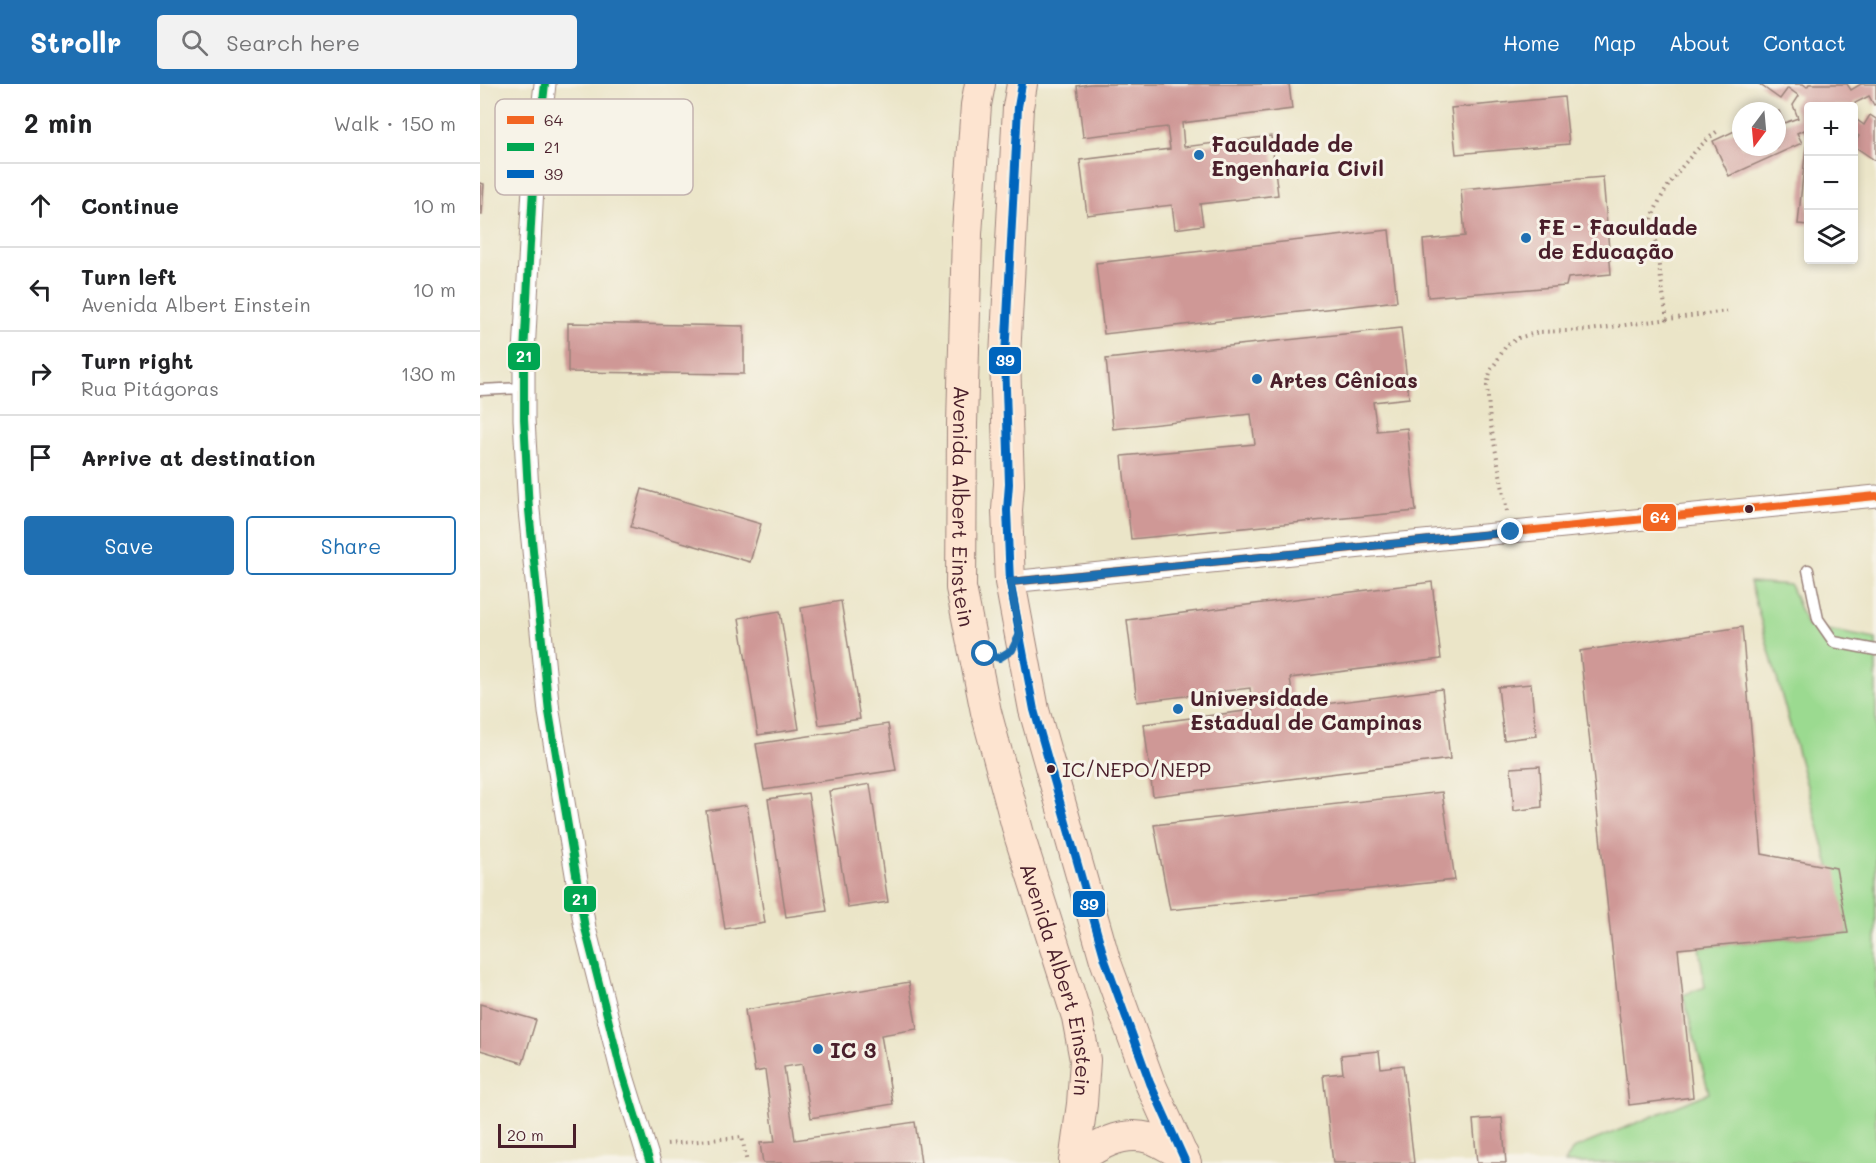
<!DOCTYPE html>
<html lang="en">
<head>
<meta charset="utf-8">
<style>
	:root { --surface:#fff; --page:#f2f2f2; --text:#202124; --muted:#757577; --line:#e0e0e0; --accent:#1f6fb2 }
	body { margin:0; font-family:Mali,sans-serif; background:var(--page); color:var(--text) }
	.controls { position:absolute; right:18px; top:18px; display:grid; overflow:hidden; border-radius:6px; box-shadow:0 3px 9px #0003 }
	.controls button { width:54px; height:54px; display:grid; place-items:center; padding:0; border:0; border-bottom:2px solid var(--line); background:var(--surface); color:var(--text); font:30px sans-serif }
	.compass { position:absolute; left:1252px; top:18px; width:54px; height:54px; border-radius:50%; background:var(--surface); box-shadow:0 3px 9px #0003; rotate:196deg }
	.scale { position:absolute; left:18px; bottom:15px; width:78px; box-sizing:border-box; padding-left:6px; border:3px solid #4a1f2b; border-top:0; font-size:16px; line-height:21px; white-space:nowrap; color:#4a1f2b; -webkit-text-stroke:4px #f7f3e8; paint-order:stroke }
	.stop { position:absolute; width:18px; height:18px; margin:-14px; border:4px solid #1f6fb2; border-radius:50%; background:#fff }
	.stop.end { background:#1f6fb2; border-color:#fff; box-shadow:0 2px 6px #0008 }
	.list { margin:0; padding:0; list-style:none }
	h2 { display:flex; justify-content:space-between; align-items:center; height:78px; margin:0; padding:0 24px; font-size:26px }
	h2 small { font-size:20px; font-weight:400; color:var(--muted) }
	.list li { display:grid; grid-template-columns:39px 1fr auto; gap:18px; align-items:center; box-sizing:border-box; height:84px; padding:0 24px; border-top:2px solid var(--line) }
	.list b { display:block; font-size:22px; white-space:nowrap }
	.list p { margin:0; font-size:20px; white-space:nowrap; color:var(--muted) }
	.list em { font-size:20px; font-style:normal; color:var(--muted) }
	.actions { display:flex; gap:12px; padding:18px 24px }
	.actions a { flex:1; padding:14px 0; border:2px solid var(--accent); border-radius:6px; text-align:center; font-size:21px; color:var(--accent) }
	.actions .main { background:var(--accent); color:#fff }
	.icon { flex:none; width:33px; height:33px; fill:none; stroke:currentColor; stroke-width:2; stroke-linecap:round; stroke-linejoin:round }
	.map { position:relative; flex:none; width:1396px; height:1079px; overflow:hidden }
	header { display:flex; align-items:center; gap:36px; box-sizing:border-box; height:84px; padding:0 30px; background:var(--accent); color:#fff }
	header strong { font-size:28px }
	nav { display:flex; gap:33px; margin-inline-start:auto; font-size:21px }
	.search { width:420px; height:54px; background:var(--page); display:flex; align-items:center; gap:15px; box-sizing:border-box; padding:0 21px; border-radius:6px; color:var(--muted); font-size:22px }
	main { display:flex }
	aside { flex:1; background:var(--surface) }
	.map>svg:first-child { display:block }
	.green { fill:#9bda90; stroke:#727c5e; stroke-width:1.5 }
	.building { fill:#cf9896 }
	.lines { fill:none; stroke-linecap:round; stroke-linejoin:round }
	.lane-casing { stroke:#9a827a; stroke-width:13 }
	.street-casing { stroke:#9a827a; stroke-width:23 }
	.secondary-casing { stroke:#9a827a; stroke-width:32 }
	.path { stroke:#9a827a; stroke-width:4; stroke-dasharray:1.5 4.5; stroke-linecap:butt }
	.lane { stroke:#fff; stroke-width:10 }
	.street { stroke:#fff; stroke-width:21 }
	.secondary { stroke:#fde4d0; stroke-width:30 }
	.bus-1-casing { stroke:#f7f3e8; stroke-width:12 }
	.bus-2-casing { stroke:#f7f3e8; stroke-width:12 }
	.bus-3-casing { stroke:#f7f3e8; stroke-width:12 }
	.bus-1 { stroke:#f26522; stroke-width:8 }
	.bus-2 { stroke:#00a651; stroke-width:8 }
	.bus-3 { stroke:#0065bd; stroke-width:8 }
	.route { stroke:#1f6fb2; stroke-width:8 }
	.poi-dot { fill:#1f6fb2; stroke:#f7f3e8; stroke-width:2 }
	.bus-dot { fill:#4a1f2b; stroke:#f7f3e8; stroke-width:2 }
	.labels { text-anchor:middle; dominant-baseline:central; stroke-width:6; stroke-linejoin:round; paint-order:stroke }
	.bus-label { font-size:20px; fill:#4a1f2b; stroke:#f7f3e8; text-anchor:start }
	.poi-label { font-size:21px; font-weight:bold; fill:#4a1f2b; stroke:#f7f3e8; text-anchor:start }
	.street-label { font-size:21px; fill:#4a1f2b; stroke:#f7f3e8 }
	.key { fill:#f7f3e8; stroke:#c3b3af; stroke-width:1.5 }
	.key-label { font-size:16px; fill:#4a1f2b }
	.line-badge { stroke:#f7f3e8; stroke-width:2 }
	.badge-label { font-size:16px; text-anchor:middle; font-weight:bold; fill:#fff }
</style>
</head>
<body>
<header>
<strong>Strollr</strong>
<div class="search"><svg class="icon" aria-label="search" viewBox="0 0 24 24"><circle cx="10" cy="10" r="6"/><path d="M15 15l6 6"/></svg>Search here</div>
<nav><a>Home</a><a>Map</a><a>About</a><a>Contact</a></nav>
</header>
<main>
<aside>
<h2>2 min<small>Walk · 150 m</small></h2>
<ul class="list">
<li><svg class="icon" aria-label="ahead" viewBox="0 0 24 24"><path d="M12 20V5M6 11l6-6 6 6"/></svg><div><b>Continue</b></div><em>10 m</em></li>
<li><svg class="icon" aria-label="left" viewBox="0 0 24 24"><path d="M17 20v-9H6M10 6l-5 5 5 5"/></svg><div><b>Turn left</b><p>Avenida Albert Einstein</p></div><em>10 m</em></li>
<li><svg class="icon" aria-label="right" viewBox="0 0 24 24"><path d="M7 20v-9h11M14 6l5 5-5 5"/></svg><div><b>Turn right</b><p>Rua Pitágoras</p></div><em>130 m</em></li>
<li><svg class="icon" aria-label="arrive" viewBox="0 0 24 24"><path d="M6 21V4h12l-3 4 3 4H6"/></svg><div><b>Arrive at destination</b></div></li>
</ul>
<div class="actions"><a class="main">Save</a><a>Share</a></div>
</aside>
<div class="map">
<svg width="1396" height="1079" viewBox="0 0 1396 1079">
	<rect width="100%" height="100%" fill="#f7f3e8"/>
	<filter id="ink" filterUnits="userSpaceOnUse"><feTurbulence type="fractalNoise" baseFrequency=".0167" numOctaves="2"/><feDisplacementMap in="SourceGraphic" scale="12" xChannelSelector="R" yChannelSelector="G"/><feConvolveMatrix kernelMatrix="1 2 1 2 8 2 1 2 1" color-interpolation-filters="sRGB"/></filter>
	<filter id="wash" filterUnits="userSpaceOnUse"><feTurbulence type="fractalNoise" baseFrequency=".008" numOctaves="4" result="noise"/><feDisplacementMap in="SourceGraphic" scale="24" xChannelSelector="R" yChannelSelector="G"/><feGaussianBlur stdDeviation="1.35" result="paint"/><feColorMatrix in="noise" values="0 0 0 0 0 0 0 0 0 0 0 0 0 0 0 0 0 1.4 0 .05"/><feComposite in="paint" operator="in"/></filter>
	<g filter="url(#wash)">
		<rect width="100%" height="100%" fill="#ebe5c8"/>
		<path class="green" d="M1270 498 1310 501 1327 542 1396 555V1079H1085L1093 1065 1229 1009 1203 911 1225 903 1219 863 1368 849Z"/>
		<g id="blocks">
			<g class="building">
				<path d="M610 0H809L812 25 702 39 704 63 791 52 798 111 720 120 723 141 695 145 692 121 607 131 600 76 690 65 687 43 603 53 597 2Z"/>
				<path d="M1279 0H1323L1327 3 1329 0H1367L1371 6 1381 0H1396V20L1394 21 1389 12 1375 19 1374 22H1328V56L1324 46 1317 49 1322 59 1249 92 1233 57 1261 44V63H1297V28L1299 27 1304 39 1318 34 1313 21 1319 12 1308 4 1300 15Z"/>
				<path d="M1084 13 1089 60 976 70 971 24Z"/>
				<path d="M1390 31 1396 35V77L1374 62 1379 52 1374 48V34L1384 41Z"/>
				<path d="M1326 62H1328V141L1318 140Z"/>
				<path d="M1123 93 1131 190 1088 194 1086 202 948 213 943 156 985 152 981 105Z"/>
				<path d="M0 99 4 100 2 130H0Z"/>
				<path d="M909 146 917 217 624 250 616 179Z"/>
				<path d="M88 239 264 242V290L88 288Z"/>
				<path d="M921 244 929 314 893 318 897 347 927 344 936 427 651 455 642 372 775 360 771 330 633 345 626 275Z"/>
				<path d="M162 405 281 440 270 478 151 443Z"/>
				<path d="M952 498 961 575 810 594 814 624 962 605 970 675 673 712 664 640 773 626 770 604 657 618 647 536Z"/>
				<path d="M361 517 380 635 339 641 321 524Z"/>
				<path d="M300 527 319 645 278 651 259 534Z"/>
				<path d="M1262 543 1282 770 1356 784 1368 849 1198 865 1213 1013 1149 1021 1100 567Z"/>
				<path d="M1051 600 1056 652 1024 656 1018 603Z"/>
				<path d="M408 640 416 686 284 706 276 660Z"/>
				<path d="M1060 682 1062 723 1034 727 1031 684Z"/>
				<path d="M390 700 408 818 368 824 349 707Z"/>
				<path d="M962 708 975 796 690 826 674 741Z"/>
				<path d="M328 709 347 827 306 833 288 715Z"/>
				<path d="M267 721 285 839 245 845 226 727Z"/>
				<path d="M429 898 437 945 401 951 413 1020 331 1034 322 980 304 983 315 1056 435 1038 441 1079H283L280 1059 295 1058 285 986 275 988 265 926Z"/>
				<path d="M0 920 56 936 43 979 0 966Z"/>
				<path d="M899 967 901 984 923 981 934 1079H853L843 991 863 989 861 971Z"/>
				<path d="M1022 1034 1026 1079H997L993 1036Z"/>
			</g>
		</g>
	</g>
	<g filter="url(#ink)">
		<use href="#blocks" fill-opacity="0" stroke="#9a827a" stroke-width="1.5"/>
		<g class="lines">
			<defs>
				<g id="lane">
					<path d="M0 306 44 304"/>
					<path d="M1328 486 1338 535 1354 558 1396 566"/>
				</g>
				<g id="street">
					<path d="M65 0 53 104 44 269V335L49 426 69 628 105 844 141 986 170 1079"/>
					<path d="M530 498 1396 412"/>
				</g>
				<g id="secondary">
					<path id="s1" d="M500 0 496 21 487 150 482 340 481 504 506 628 540 754 597 933 605 976 602 1020 594 1079"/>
					<path d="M542 0 538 23 525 273 529 400 527 426 530 498 554 626 625 876 670 999 706 1079"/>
					<path d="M594 1078C616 1063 640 1046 669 1054 680 1057 692 1066 703 1071"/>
				</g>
			</defs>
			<use href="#lane" class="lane-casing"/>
			<use href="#street" class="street-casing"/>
			<use href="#secondary" class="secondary-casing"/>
			<g class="path">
				<path d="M1187 236 1172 135C1180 106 1215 63 1239 46"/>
				<path d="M1027 427 1010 337 1007 302 1010 288 1026 262 1038 254 1059 248 1109 246 1247 227"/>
				<path d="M187 1060 262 1053 267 1079"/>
			</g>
			<use href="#lane" class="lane"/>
			<use href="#street" class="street"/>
			<use href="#secondary" class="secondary"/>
			<defs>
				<path id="bus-1" d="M530 498 1396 412"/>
				<path id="bus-2" d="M65 0 53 104 44 269V335L49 426 69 628 105 844 141 986 170 1079"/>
				<path id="bus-3" d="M542 0 538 23 525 273 529 400 527 426 530 498 554 626 625 876 670 999 706 1079"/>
			</defs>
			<use href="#bus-1" class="bus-1-casing"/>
			<use href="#bus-2" class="bus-2-casing"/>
			<use href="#bus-3" class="bus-3-casing"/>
			<use href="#bus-1" class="bus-1"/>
			<use href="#bus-2" class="bus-2"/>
			<use href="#bus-3" class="bus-3"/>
		</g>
	</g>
	<g class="lines" filter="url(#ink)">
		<path class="route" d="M505 570 519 574 532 566 540 550 530 498 1031 448"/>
	</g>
	<g class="poi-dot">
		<circle cx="719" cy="71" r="6"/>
		<circle cx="1046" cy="154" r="6"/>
		<circle cx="777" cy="295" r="6"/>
		<circle cx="698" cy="625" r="6"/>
		<circle cx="338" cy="965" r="6"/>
	</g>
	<g class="bus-dot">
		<circle cx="1269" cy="425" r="5"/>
		<circle cx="571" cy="685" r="5"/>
	</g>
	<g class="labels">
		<g class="bus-label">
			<text x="582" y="685">IC/NEPO/NEPP</text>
		</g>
		<g class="poi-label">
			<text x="731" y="59">Faculdade de<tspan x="731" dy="24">Engenharia Civil</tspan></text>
			<text x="1058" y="142">FE - Faculdade<tspan x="1058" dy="24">de Educação</tspan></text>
			<text x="789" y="295">Artes Cênicas</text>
			<text x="710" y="613">Universidade<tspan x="710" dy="24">Estadual de Campinas</tspan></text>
			<text x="350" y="965">IC 3</text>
		</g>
		<g class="street-label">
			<text stroke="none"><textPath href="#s1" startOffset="423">Avenida Albert Einstein</textPath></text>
			<text stroke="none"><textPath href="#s1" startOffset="909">Avenida Albert Einstein</textPath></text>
		</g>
	</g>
	<rect x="15" y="15" width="198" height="96" rx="9" class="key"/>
	<rect x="27" y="32" width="27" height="8" fill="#f26522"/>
	<rect x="27" y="59" width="27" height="8" fill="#00a651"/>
	<rect x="27" y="86" width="27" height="8" fill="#0065bd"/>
	<g class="key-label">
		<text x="64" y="42">64</text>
		<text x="64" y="69">21</text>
		<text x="64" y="96">39</text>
	</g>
	<g class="line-badge">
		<rect x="27" y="258" width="34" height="29" rx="6" fill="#00a651"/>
		<rect x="508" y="262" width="34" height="29" rx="6" fill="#0065bd"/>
		<rect x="1162" y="419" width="35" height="29" rx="6" fill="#f26522"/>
		<rect x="83" y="801" width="34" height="28" rx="6" fill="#00a651"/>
		<rect x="592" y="806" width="34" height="28" rx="6" fill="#0065bd"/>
	</g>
	<g class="badge-label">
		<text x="44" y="278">21</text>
		<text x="525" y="282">39</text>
		<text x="1180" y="439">64</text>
		<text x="100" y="821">21</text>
		<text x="609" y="826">39</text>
	</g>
</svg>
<div class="controls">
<button>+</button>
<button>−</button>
<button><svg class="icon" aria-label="layers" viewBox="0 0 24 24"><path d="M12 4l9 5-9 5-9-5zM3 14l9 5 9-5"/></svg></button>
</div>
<svg class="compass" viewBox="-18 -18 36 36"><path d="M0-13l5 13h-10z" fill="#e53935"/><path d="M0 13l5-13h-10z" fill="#757577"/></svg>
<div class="scale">20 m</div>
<div class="stop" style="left:505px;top:570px"></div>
<div class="stop end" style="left:1031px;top:448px"></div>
</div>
</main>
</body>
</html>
